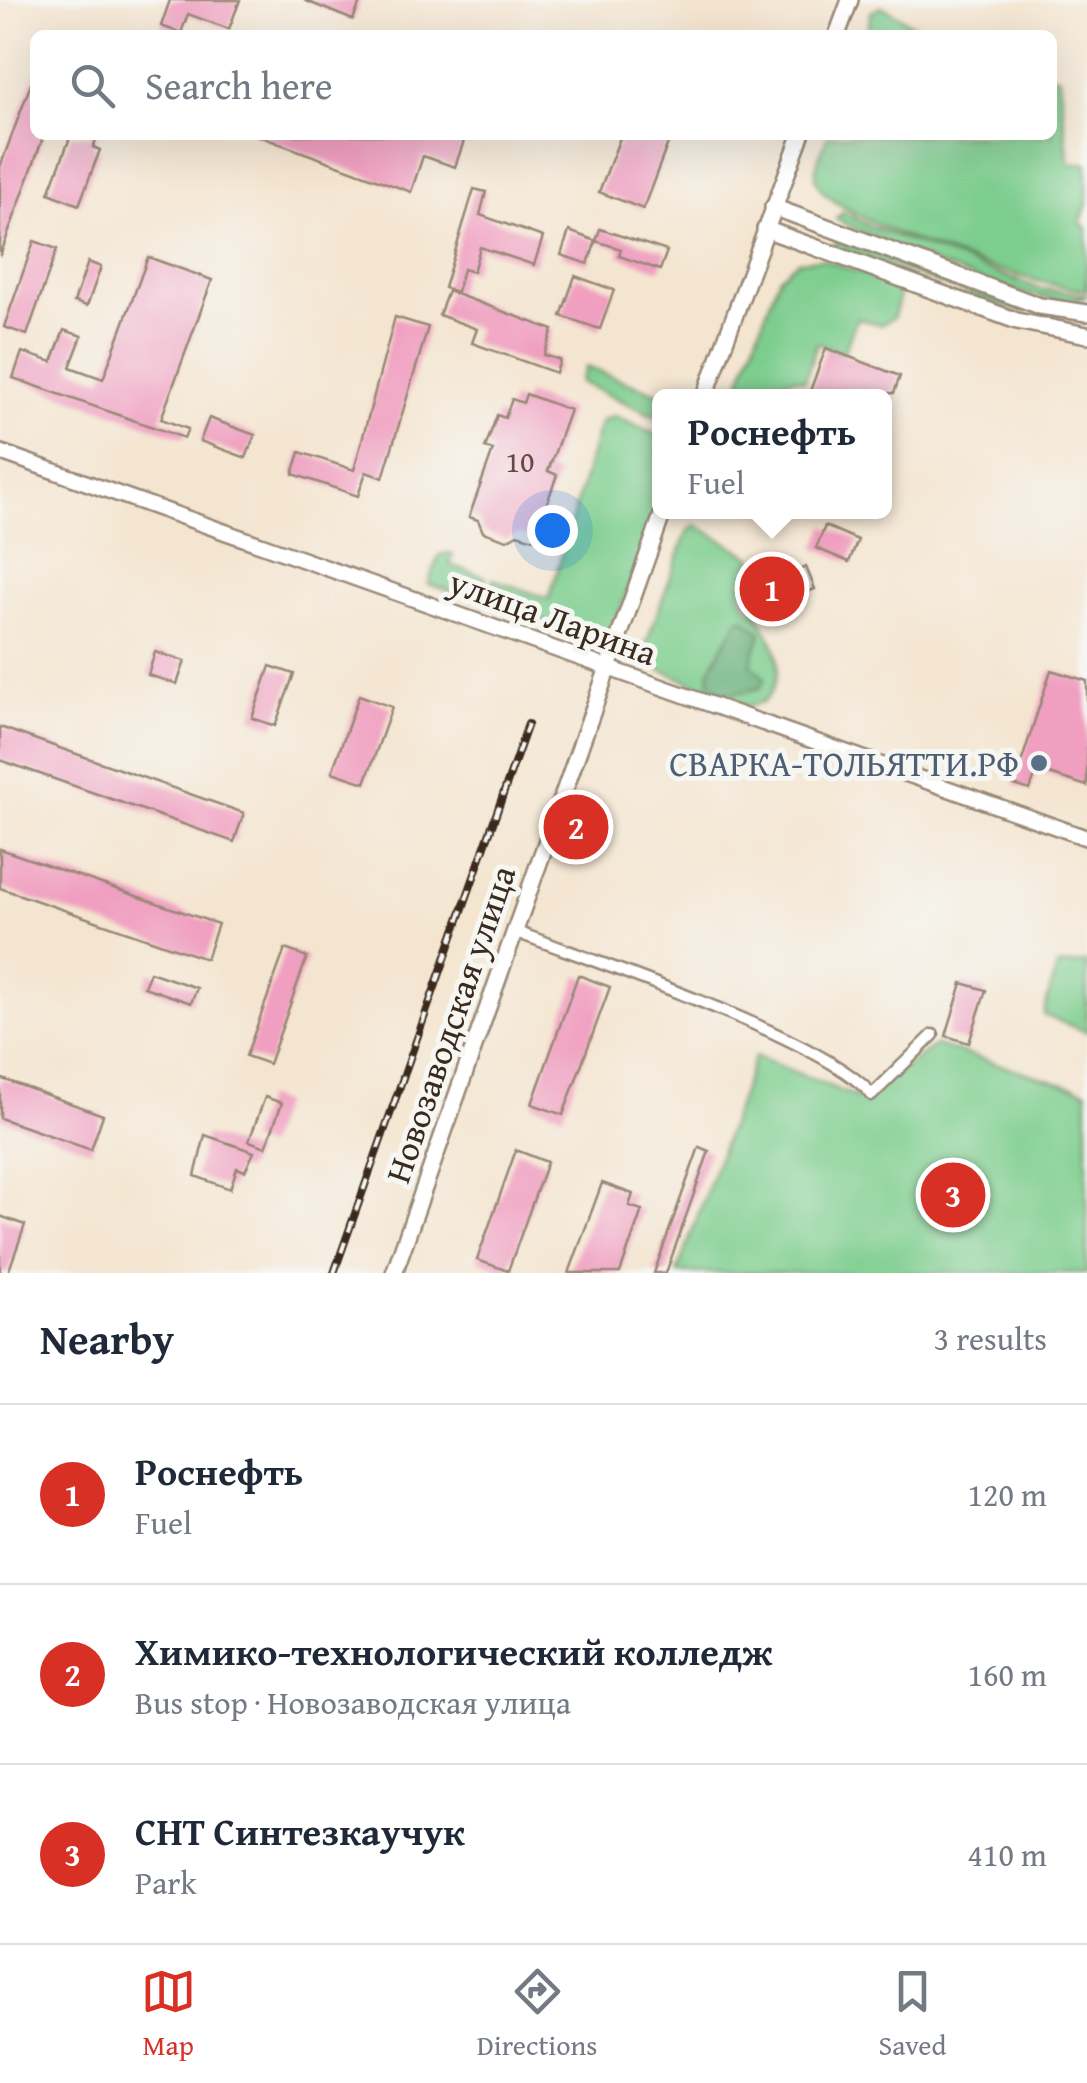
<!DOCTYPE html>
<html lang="en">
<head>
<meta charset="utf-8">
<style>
	:root { --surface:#fff; --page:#f2f2f3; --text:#1f2937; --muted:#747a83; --line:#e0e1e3; --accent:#d93025 }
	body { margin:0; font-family:"Gentium Book Plus",serif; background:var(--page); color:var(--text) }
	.you { position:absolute; left:552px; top:530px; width:35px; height:35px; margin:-25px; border:8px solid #fff; border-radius:50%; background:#1a73e8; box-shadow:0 0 0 15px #1a73e833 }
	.badge { display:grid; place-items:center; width:65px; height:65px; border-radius:50%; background:var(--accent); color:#fff; font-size:32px; font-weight:700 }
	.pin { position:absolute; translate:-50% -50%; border:5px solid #fff; box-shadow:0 2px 10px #0006 }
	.popup { position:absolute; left:652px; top:389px; width:240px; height:130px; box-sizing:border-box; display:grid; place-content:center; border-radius:15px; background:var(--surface); filter:drop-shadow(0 2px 8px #0005); font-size:32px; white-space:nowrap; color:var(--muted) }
	.popup b { font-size:38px; color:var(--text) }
	.popup::after { content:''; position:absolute; left:50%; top:100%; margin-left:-20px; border:20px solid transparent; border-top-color:var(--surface) }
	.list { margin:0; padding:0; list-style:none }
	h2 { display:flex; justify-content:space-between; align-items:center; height:130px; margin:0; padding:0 40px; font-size:42px }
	h2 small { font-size:32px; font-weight:400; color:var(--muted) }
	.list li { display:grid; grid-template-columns:65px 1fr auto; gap:30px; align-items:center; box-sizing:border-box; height:180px; padding:0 40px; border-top:2px solid var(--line) }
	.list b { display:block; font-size:38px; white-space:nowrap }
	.list p { margin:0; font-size:32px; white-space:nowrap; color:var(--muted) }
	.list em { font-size:32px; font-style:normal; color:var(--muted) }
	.icon { flex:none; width:55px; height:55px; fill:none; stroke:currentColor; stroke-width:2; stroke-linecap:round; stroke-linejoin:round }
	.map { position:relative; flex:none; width:1087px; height:1273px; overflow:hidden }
	.search { position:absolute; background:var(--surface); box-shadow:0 10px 40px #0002; left:30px; right:30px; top:30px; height:110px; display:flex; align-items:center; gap:25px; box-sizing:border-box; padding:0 35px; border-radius:15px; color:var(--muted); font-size:38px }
	.sheet { height:670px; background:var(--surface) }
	nav { display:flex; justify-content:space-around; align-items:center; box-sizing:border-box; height:140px; border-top:2px solid var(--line); background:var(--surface); font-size:28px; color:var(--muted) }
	nav a { display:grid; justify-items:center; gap:5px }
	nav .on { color:var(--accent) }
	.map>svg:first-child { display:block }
	.green { fill:#7dcd8e; stroke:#5c7c56; stroke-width:2.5 }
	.forest { fill:#66b079; stroke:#506d4c; stroke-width:2.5 }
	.building { fill:#f09fc0 }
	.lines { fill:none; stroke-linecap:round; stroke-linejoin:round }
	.street-casing { stroke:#988877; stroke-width:15 }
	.secondary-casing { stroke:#988877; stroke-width:19 }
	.primary-casing { stroke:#988877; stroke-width:20 }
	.street { stroke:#fff; stroke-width:10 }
	.secondary { stroke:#fff; stroke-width:14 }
	.primary { stroke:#fff; stroke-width:15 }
	.rail-casing { stroke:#3b2a1e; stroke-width:8 }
	.rail { stroke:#f6f6f2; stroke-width:4; stroke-dasharray:11; stroke-linecap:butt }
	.service-dot { fill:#5c6f8a; stroke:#f6f6f2; stroke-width:4 }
	.labels { text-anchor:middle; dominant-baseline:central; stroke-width:10; stroke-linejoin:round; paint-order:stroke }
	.number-label { font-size:30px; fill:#684746 }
	.street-label { font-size:35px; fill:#3b2a1e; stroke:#f6f6f2 }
	.service-label { font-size:35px; fill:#4e5e75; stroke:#f6f6f2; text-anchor:end }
</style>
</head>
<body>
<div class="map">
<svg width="1087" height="1273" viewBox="0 0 1087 1273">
	<rect width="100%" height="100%" fill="#f6f6f2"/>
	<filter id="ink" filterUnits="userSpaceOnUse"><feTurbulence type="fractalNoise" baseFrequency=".01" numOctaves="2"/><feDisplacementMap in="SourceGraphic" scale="20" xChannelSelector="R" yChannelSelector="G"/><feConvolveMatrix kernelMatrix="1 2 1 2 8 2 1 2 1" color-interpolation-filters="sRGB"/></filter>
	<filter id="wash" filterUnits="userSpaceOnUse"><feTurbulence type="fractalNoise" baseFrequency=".0048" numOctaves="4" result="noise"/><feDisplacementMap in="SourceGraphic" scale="40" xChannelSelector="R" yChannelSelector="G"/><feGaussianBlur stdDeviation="2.25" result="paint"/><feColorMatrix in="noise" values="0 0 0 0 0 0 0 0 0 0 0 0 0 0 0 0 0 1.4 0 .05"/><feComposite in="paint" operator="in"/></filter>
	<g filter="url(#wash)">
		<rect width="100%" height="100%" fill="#f4e5d0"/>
		<g class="green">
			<path d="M881 7 885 8 931 35H867L871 12Z"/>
			<path d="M1052 75 1059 77 1069 164 1087 163V204L1080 224 1087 227V290C1042 289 841 224 819 186 810 171 822 150 828 135H1052Z"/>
			<path d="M843 212 869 226 1040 289 1087 295C1060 322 870 239 836 219Z"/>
			<path d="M839 240 1020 306 1024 313 832 246Z"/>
			<path d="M822 259 897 286 899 299 894 317 881 325 857 318 844 352 817 343 805 380 795 378 749 391 747 396H735L779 277 798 261Z"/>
			<path d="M586 367 666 396H660L659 418 580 382Z"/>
			<path d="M614 416 659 436V502L613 631 601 642 485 602 493 579 549 599 599 426 604 419Z"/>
			<path d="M696 525 752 557C753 567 746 578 747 588 755 625 788 643 775 683 770 698 763 705 747 706L659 669 647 657 646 644 687 532Z"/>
			<path d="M448 553 453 554 450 565 486 577 477 600 428 584 439 555Z"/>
			<path d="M1087 963V1032L1043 1015 1057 966Z"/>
			<path d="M936 1045 1087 1091V1273H677L755 1056 861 1099Z"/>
		</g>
		<path class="forest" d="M744 618 761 633 751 664 765 679 760 688C741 693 725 697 710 683L709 671 738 620Z"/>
		<g id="blocks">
			<g class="building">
				<path d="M170 0H240L229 29 188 14 181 33 161 26Z"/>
				<path d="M304 0H361L353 20Z"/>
				<path d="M35 73V135H44L0 256V167Z"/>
				<path d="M71 135H98L93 147 100 150 79 205 49 193Z"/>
				<path d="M256 135H466L455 167 423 156 411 192Z"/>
				<path d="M621 135H671L643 209 599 192Z"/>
				<path d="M474 189 486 192 480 215 543 237 534 265 480 247 473 272 463 269 457 292 444 288Z"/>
				<path d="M600 229 667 251 660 270 619 256 621 249 596 241Z"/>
				<path d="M569 231 596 241 588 264 561 255Z"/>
				<path d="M34 241 57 249 27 335 4 327Z"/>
				<path d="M148 257 212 280 161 419 188 429 184 438 13 378 22 352 52 362 64 330 82 336 70 367 103 379Z"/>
				<path d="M88 262 101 267 87 306 74 302Z"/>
				<path d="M575 276 614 290 600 329 561 316Z"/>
				<path d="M448 291 553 330 544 355 560 360 556 373 472 343 477 329 439 315Z"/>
				<path d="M395 317 428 327 383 478 366 472 358 496 293 474 300 452 354 470Z"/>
				<path d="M826 348 900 376 894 393 825 396 810 391Z"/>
				<path d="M526 394 570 410 548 471 557 475 534 539 517 534 507 540 483 532 478 520 469 517 493 450 485 448 497 415 505 418 512 399 523 403Z"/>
				<path d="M209 418 255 435 246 458 200 441Z"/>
				<path d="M825 526 858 540 849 562 816 548Z"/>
				<path d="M806 567 815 589 802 594 799 588 749 609 741 591Z"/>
				<path d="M155 652 185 661 177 684 148 675Z"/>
				<path d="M270 666 294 674 275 726 252 718Z"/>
				<path d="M1051 670 1087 681V786L1037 770 1030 790 1014 785Z"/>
				<path d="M359 695 392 707 365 783 332 772Z"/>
				<path d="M0 727 244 813 234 842 0 760Z"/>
				<path d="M0 849 218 924 206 959 0 888Z"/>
				<path d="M285 949 307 957 269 1064 246 1056Z"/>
				<path d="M150 972 197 988 191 1003 144 987Z"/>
				<path d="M578 975 610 987 563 1115 532 1104Z"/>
				<path d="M962 983 986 990 969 1043 946 1036Z"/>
				<path d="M0 1078 103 1115 91 1150 0 1118Z"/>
				<path d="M265 1097 282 1103 266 1147 249 1141Z"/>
				<path d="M205 1135 254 1152 245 1171 237 1168 230 1189 195 1176Z"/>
				<path d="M699 1147 709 1151 666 1273H654Z"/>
				<path d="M516 1150 547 1162 508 1271 477 1260Z"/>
				<path d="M602 1183 633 1194 629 1206 642 1210 620 1273H569Z"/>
				<path d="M0 1216 25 1225 8 1273H0Z"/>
			</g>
		</g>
	</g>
	<g filter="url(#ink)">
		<use href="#blocks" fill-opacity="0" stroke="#988877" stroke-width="2.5"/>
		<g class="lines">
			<defs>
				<path id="street" d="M514 931C592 961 827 1039 872 1095L933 1035"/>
				<path id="secondary" d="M0 452 1087 838"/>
				<g id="primary">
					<path d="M837 35 850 0"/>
					<path d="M773 207 1040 306 1087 313"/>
					<path d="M765 229 1017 321 1087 335"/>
					<path d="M705 396 801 135"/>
					<path d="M394 1273 663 512"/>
				</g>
			</defs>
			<use href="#street" class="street-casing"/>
			<use href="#secondary" class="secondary-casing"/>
			<use href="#primary" class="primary-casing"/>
			<use href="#street" class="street"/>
			<use href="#secondary" class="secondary"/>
			<use href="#primary" class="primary"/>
			<defs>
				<path id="rail" d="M334 1273 528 724"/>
			</defs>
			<use href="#rail" class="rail-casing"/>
			<use href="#rail" class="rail"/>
		</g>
	</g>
	<circle class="service-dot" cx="1039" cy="763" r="10"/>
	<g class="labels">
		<g class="number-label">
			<text x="520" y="461">10</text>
		</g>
		<g class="street-label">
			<text transform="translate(553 617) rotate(20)">улица Ларина</text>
			<text transform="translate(450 1024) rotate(-71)">Новозаводская улица</text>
		</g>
		<g class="service-label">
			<text x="1019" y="763">СВАРКА-ТОЛЬЯТТИ.РФ</text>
		</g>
	</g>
</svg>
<div class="you"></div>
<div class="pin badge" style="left:772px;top:589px">1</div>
<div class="popup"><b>Роснефть</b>Fuel</div>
<div class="pin badge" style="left:576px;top:827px">2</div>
<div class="pin badge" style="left:953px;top:1195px">3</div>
<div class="search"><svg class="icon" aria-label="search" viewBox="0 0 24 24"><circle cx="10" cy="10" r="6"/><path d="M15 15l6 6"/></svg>Search here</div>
</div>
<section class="sheet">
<h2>Nearby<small>3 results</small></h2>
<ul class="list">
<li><span class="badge">1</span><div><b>Роснефть</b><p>Fuel</p></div><em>120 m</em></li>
<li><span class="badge">2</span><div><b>Химико-технологический колледж</b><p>Bus stop · Новозаводская улица</p></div><em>160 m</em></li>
<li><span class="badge">3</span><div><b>СНТ Синтезкаучук</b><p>Park</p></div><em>410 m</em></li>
</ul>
</section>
<nav>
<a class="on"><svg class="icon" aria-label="map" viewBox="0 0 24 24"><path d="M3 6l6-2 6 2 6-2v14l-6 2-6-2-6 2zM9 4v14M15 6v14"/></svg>Map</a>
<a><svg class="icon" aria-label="directions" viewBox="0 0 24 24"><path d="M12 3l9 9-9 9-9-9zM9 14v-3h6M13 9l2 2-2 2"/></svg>Directions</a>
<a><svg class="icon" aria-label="saved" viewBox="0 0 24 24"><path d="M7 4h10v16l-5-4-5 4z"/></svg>Saved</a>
</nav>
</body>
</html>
